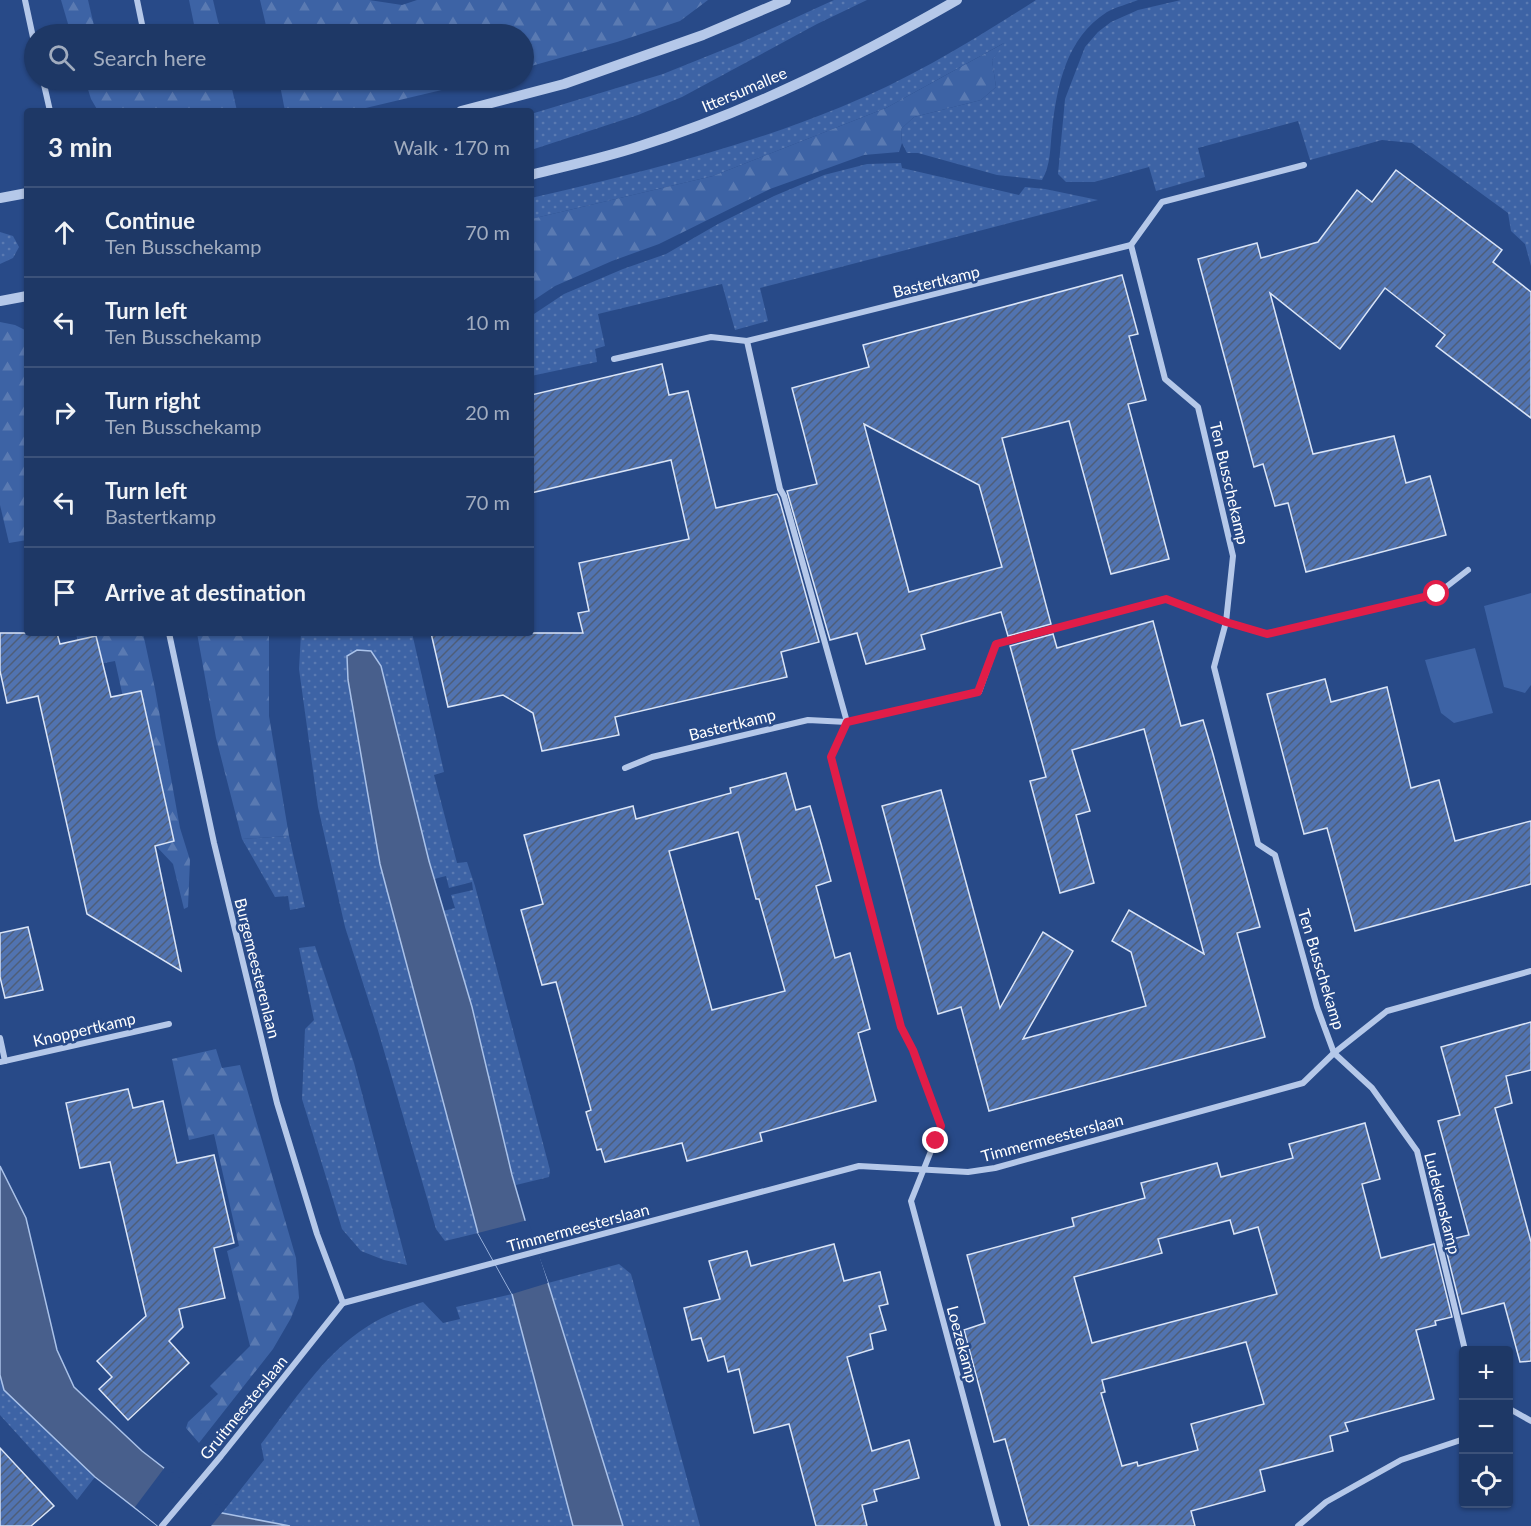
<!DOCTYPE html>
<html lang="en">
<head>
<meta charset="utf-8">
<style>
	:root { --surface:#1e3866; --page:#263f6c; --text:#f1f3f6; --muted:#a1acbf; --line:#3c527a }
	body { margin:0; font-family:Lato,sans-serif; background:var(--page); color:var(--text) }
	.controls { position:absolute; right:18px; bottom:18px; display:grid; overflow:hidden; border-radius:6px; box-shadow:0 2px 4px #0004 }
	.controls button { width:54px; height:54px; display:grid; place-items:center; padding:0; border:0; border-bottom:2px solid var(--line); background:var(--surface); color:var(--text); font:30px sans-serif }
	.stop { position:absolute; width:18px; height:18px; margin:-14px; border:4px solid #e11d48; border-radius:50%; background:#fff }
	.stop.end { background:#e11d48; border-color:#fff; box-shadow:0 2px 6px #0008 }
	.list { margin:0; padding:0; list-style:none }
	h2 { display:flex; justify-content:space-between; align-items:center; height:78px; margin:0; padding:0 24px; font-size:26px }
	h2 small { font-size:20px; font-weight:400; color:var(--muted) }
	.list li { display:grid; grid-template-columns:39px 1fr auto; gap:18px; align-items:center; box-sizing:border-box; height:90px; padding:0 24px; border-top:2px solid var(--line) }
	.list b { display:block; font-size:22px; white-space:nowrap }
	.list p { margin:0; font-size:20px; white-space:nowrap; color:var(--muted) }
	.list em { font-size:20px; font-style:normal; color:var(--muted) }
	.icon { flex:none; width:33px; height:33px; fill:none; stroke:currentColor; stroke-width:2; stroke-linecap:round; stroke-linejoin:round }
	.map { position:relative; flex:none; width:1531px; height:1526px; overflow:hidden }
	.search { position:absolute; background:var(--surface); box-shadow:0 2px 4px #0004; left:24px; top:24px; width:510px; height:66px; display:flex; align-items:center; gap:15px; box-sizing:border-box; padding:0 21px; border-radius:33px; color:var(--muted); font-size:22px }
	.panel { position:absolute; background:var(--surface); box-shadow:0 2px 4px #0004; left:24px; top:108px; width:510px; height:528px; border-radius:6px }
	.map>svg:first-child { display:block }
	.grass { fill:url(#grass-dots) }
	.forest { fill:url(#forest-firs) }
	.park { fill:#3d63a5 }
	.water { fill:#485f8c; stroke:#aac2e9; stroke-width:1.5 }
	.pier { fill:#284a88 }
	.building { fill:url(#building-hatch); stroke:#d9e4f7; stroke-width:1.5; fill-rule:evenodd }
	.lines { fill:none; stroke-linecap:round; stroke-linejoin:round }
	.minor { stroke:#b5c8e9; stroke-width:6 }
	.tertiary { stroke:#b5c8e9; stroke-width:10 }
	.route { stroke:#e11d48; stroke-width:8 }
	.labels { text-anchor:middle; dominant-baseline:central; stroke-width:5; stroke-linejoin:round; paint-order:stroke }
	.street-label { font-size:16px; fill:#fff; stroke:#284a88 }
</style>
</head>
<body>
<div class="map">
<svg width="1531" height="1526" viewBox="0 0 1531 1526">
	<defs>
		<pattern id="grass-dots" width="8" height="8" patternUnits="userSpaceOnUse" patternTransform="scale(1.5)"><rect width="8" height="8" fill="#3d63a5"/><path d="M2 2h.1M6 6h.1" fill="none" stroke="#5a7ab2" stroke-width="1.8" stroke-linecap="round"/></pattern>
		<pattern id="forest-firs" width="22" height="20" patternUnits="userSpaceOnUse" patternTransform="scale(1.5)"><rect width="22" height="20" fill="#3d63a5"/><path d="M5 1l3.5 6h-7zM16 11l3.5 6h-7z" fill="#5a7ab2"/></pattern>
		<pattern id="building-hatch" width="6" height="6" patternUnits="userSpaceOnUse" patternTransform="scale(1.5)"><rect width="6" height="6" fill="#5173b0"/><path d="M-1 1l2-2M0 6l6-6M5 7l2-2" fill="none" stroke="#4e5e79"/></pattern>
	</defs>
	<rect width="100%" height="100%" fill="#284a88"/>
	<g class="grass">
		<path d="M834 0H867L817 24 682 97 638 115 531 150V114L663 74 740 43Z"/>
		<path d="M1036 0H1138C1128 4 1116 7 1107 12 1066 38 1057 86 1052 130 1050 147 1051 165 1042 180L997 175 918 153H907L902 143 901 129 914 117 981 100 996 87 992 60 1004 43 886 108 713 176 531 219V198C636 174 741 148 841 107 910 79 974 40 1036 0Z"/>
		<path d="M1181 0H1531V266L1525 244 1511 231 1508 213 1412 143 1382 140 1310 160 1298 121 1198 148 1205 177 1156 191 1149 167 1094 182H1066L1058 174 1065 99 1085 47 1098 32 1111 22 1138 10Z"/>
		<path d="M901 163 902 168 1019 195 1025 187 1045 189 1098 200 760 288 768 321 735 330 722 284 598 314 605 346 595 349 597 362 531 376V316L564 294 623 269 666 254 718 224 774 196 824 175 867 164Z"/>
		<path d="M0 232 13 236 19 247 13 258 0 264Z"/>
		<path d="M301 633H412L444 772 434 775 457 863 467 862 475 886 550 1170 549 1177 516 1185 512 1175 472 1007 443 911 455 908 451 895 473 890 472 882 449 888 446 876 434 879 347 656 348 680 380 864 478 1233 445 1241 436 1229 377 1027 345 927 318 807 299 669Z"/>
		<path d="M289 836 305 907 290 910 288 896 275 897 242 839Z"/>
		<path d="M315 946 354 1063 407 1265 384 1260 361 1251 342 1229 302 1099 305 1029 314 1020 299 948Z"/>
		<path d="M619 1264 631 1274 700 1526H623L548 1283Z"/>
		<path d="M512 1294 573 1526H290L222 1513 264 1460 261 1444C293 1403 323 1354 368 1326 385 1315 404 1308 423 1302L443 1323 460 1319 456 1307Z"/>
		<path d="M0 1375 4 1390 95 1477 77 1500 0 1415Z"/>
	</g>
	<g class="forest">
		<path d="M61 0H88L96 34H71Z"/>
		<path d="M189 0H213L221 34H196Z"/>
		<path d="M260 0H369L402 5 417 0H708L680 21 617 42 524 68V34H268Z"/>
		<path d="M1006 42 992 60 996 87 981 100 914 117 901 129 902 143 899 152 864 155 770 189 659 244 612 261 555 286 531 302V219L713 176 886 108Z"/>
		<path d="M85 80H230L237 111H98L91 99Z"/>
		<path d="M279 80H484L353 111H285Z"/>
		<path d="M0 322 15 325 27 331V540L9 543 0 505Z"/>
		<path d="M76 633H143L155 689 180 828 190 860 188 907 184 909 173 864 156 846 115 661 83 667Z"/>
		<path d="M197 633H269V716L289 836 242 839 216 738Z"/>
		<path d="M216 1049 222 1068 240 1065 296 1258 299 1298 291 1318 273 1349 199 1443 186 1428 188 1422 218 1394 210 1386 250 1346 227 1251 239 1246 214 1134 189 1140 172 1059Z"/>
	</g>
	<g class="park">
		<path d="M1531 593V685L1525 693 1504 687 1484 606Z"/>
		<path d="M1475 648 1493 713 1454 723 1441 713 1425 660Z"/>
	</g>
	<g class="water">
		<path d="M357 650 371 651 381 666 429 861 472 1007 512 1175 525 1220 548 1283 623 1526H573L512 1294 478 1233 380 864 348 680 347 656Z"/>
		<path d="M0 1166 26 1218 57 1350 74 1387 142 1451 222 1513 290 1526H158L95 1477 4 1390 0 1375Z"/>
	</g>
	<g class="pier">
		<path d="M528 1220 548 1283 512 1294 478 1233Z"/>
		<path d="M165 1467 224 1510 211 1526H158L135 1507Z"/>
	</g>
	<g class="building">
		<path d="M1396 170 1502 250 1493 262 1531 292V418L1436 346 1445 335 1385 288 1340 349 1270 293 1313 454 1394 436 1406 483 1430 476 1446 535 1306 572 1288 503 1275 506 1263 464 1254 467 1198 259 1257 243 1261 258 1318 242 1357 190 1372 202Z"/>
		<path d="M1122 275 1138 334 1129 336 1146 400 1128 404 1169 559 1111 574 1069 421 1002 438 1051 624 1008 636 1001 612 921 635 925 649 866 664 857 633 830 640 787 491 817 484 792 388 869 367 863 345ZM864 424 979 485 1002 567 909 592Z"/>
		<path d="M662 364 669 395 688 391 716 508 777 494 779 498 819 642 781 652 787 677 615 717 619 735 542 751 533 713 503 695 448 707 431 633H583L578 613 589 611 579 563 689 539 671 460 531 493V395Z"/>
		<path d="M1153 621 1181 726 1203 720 1213 754 1260 927 1237 933 1265 1037 989 1111 961 1007 938 1014 882 806 941 790 1000 1008 1043 932 1073 951 1023 1039 1146 1006 1131 952 1112 941 1129 910 1204 954 1144 729 1072 750 1090 811 1076 815 1094 883 1060 893 1030 781 1046 777 1010 646 1053 634 1057 648Z"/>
		<path d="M0 633H57L60 644 96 636 111 697 141 691 174 841 155 846 181 971 87 914 38 696 7 703 0 671Z"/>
		<path d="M1325 679 1331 702 1387 687 1411 788 1439 780 1455 841 1531 821V884L1355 931 1327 828 1304 834 1267 694Z"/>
		<path d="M786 773 796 810 810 806 821 844 831 881 816 886 835 958 850 953 870 1029 858 1033 876 1101 760 1133 762 1141 687 1161 682 1143 605 1162 601 1149 597 1150 586 1112 591 1110 556 982 542 985 521 910 543 904 524 835 633 806 636 819 731 793 730 788ZM738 832 756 899H759L785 991 712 1010 669 851Z"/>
		<path d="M28 927 43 990 5 998 0 977V933Z"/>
		<path d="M1531 1022V1070L1506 1076 1512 1103 1495 1108 1531 1242V1361L1520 1362 1504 1303 1462 1314 1444 1241 1469 1235 1438 1121 1460 1115 1441 1047Z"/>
		<path d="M128 1089 133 1108 163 1101 177 1163 214 1155 234 1243 214 1248 225 1298 179 1309 183 1327 169 1341 189 1363 128 1420 99 1389 112 1377 97 1361 146 1316 110 1162 80 1168 66 1103Z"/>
		<path d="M1365 1123 1380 1179 1362 1184 1381 1258 1434 1244 1452 1317 1435 1321 1436 1325 1416 1330 1434 1399 1345 1423 1348 1431 1330 1436 1333 1451 1260 1470 1265 1491 1191 1511 1195 1526H1029L1005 1439 994 1442 964 1330 985 1323 967 1255 1074 1226 1072 1218 1145 1198 1141 1183 1217 1163 1221 1177 1293 1158 1289 1144ZM1230 1220 1234 1234 1258 1227 1277 1294 1092 1343 1074 1277 1162 1253 1158 1239ZM1246 1342 1264 1404 1191 1424 1198 1450 1138 1466 1137 1462 1122 1466 1101 1393 1105 1392 1102 1380Z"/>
		<path d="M834 1244 844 1281 880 1272 888 1304 879 1306 886 1330 870 1334 873 1349 847 1357 872 1451 909 1440 919 1478 874 1490 877 1501 862 1505 867 1526H816L789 1424 754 1433 739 1369 728 1372 724 1356 708 1361 701 1338 692 1340 684 1308 720 1299 709 1261 747 1251 751 1266Z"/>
		<path d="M0 1448 54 1506 31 1526H0Z"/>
	</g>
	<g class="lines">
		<g class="minor">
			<path d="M25 0 34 42"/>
			<path d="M137 0 144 34"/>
			<path d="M43 80 50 111"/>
			<path d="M1131 245 1165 379 1198 407 1233 556 1226 622 1214 667 1258 844 1275 855 1317 1007 1334 1053 1372 1088 1417 1151 1465 1350"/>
			<path d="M1131 245 1162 202 1304 165"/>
			<path d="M614 359 711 337 747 341"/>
			<path d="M169 633 214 843 277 1103 317 1234 343 1303"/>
			<path d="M625 768 652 757 808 720 847 722 979 692 996 644 1166 599 1226 622 1267 634 1437 594 1468 570"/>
			<path d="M0 1038 5 1061"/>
			<path d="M0 1062 169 1024"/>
			<path d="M343 1303 859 1166 968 1172 995 1168 1303 1083 1334 1053 1387 1011 1531 971"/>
			<path d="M1508 1408 1531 1421"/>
			<path d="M162 1526 221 1456 343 1303"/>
			<path d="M998 1526 911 1201 941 1126 913 1050 901 1027 831 757 847 722 784 496 780 489 747 341 1131 245"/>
			<path d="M1298 1526 1326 1502 1401 1460 1464 1439"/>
		</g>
		<g class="tertiary">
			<path d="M461 111 564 84 703 35 786 0"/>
			<path d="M531 175C566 166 603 158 637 147 749 112 856 58 957 0"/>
			<path d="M0 198 27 193"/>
			<path d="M0 301 27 296"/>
		</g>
	</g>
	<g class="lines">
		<path class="route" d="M936 1141 941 1126 913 1050 901 1027 831 757 847 722 978 692 996 644 1166 599 1226 622 1267 634 1437 594"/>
	</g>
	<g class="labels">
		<g class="street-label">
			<text transform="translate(744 89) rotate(-23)">Ittersumallee</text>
			<text transform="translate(936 281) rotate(-14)">Bastertkamp</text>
			<text transform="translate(1230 483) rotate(77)">Ten Busschekamp</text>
			<text transform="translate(732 724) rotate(-14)">Bastertkamp</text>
			<text transform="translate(258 968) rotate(76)">Burgemeesterenlaan</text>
			<text transform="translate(1322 969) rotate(73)">Ten Busschekamp</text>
			<text transform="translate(84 1029) rotate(-13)">Knoppertkamp</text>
			<text transform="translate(1052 1137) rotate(-15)">Timmermeesterslaan</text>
			<text transform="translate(1443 1203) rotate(76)">Ludekenskamp</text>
			<text transform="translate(578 1227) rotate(-15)">Timmermeesterslaan</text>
			<text transform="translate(963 1344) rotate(75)">Loezekamp</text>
			<text transform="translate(243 1407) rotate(-51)">Gruitmeesterslaan</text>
		</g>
	</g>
</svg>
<div class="controls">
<button>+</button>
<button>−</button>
<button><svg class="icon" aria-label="locate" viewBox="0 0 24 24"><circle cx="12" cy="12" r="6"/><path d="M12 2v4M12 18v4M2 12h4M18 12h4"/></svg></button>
</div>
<div class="stop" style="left:1437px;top:594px"></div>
<div class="stop end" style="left:936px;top:1141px"></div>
<div class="search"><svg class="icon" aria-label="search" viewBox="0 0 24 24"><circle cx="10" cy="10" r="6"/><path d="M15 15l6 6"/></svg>Search here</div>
<section class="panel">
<h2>3 min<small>Walk · 170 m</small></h2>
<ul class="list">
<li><svg class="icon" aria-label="ahead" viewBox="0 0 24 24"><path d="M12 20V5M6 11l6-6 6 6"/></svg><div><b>Continue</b><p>Ten Busschekamp</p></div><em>70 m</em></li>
<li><svg class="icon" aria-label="left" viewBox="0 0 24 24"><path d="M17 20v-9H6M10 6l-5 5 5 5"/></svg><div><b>Turn left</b><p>Ten Busschekamp</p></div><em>10 m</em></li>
<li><svg class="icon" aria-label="right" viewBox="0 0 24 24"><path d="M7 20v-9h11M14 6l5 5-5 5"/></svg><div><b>Turn right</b><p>Ten Busschekamp</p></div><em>20 m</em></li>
<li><svg class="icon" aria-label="left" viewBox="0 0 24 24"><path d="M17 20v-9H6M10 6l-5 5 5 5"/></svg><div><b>Turn left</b><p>Bastertkamp</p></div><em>70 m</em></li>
<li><svg class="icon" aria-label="arrive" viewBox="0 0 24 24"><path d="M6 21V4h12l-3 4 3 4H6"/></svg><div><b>Arrive at destination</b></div></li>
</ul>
</section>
</div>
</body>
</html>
